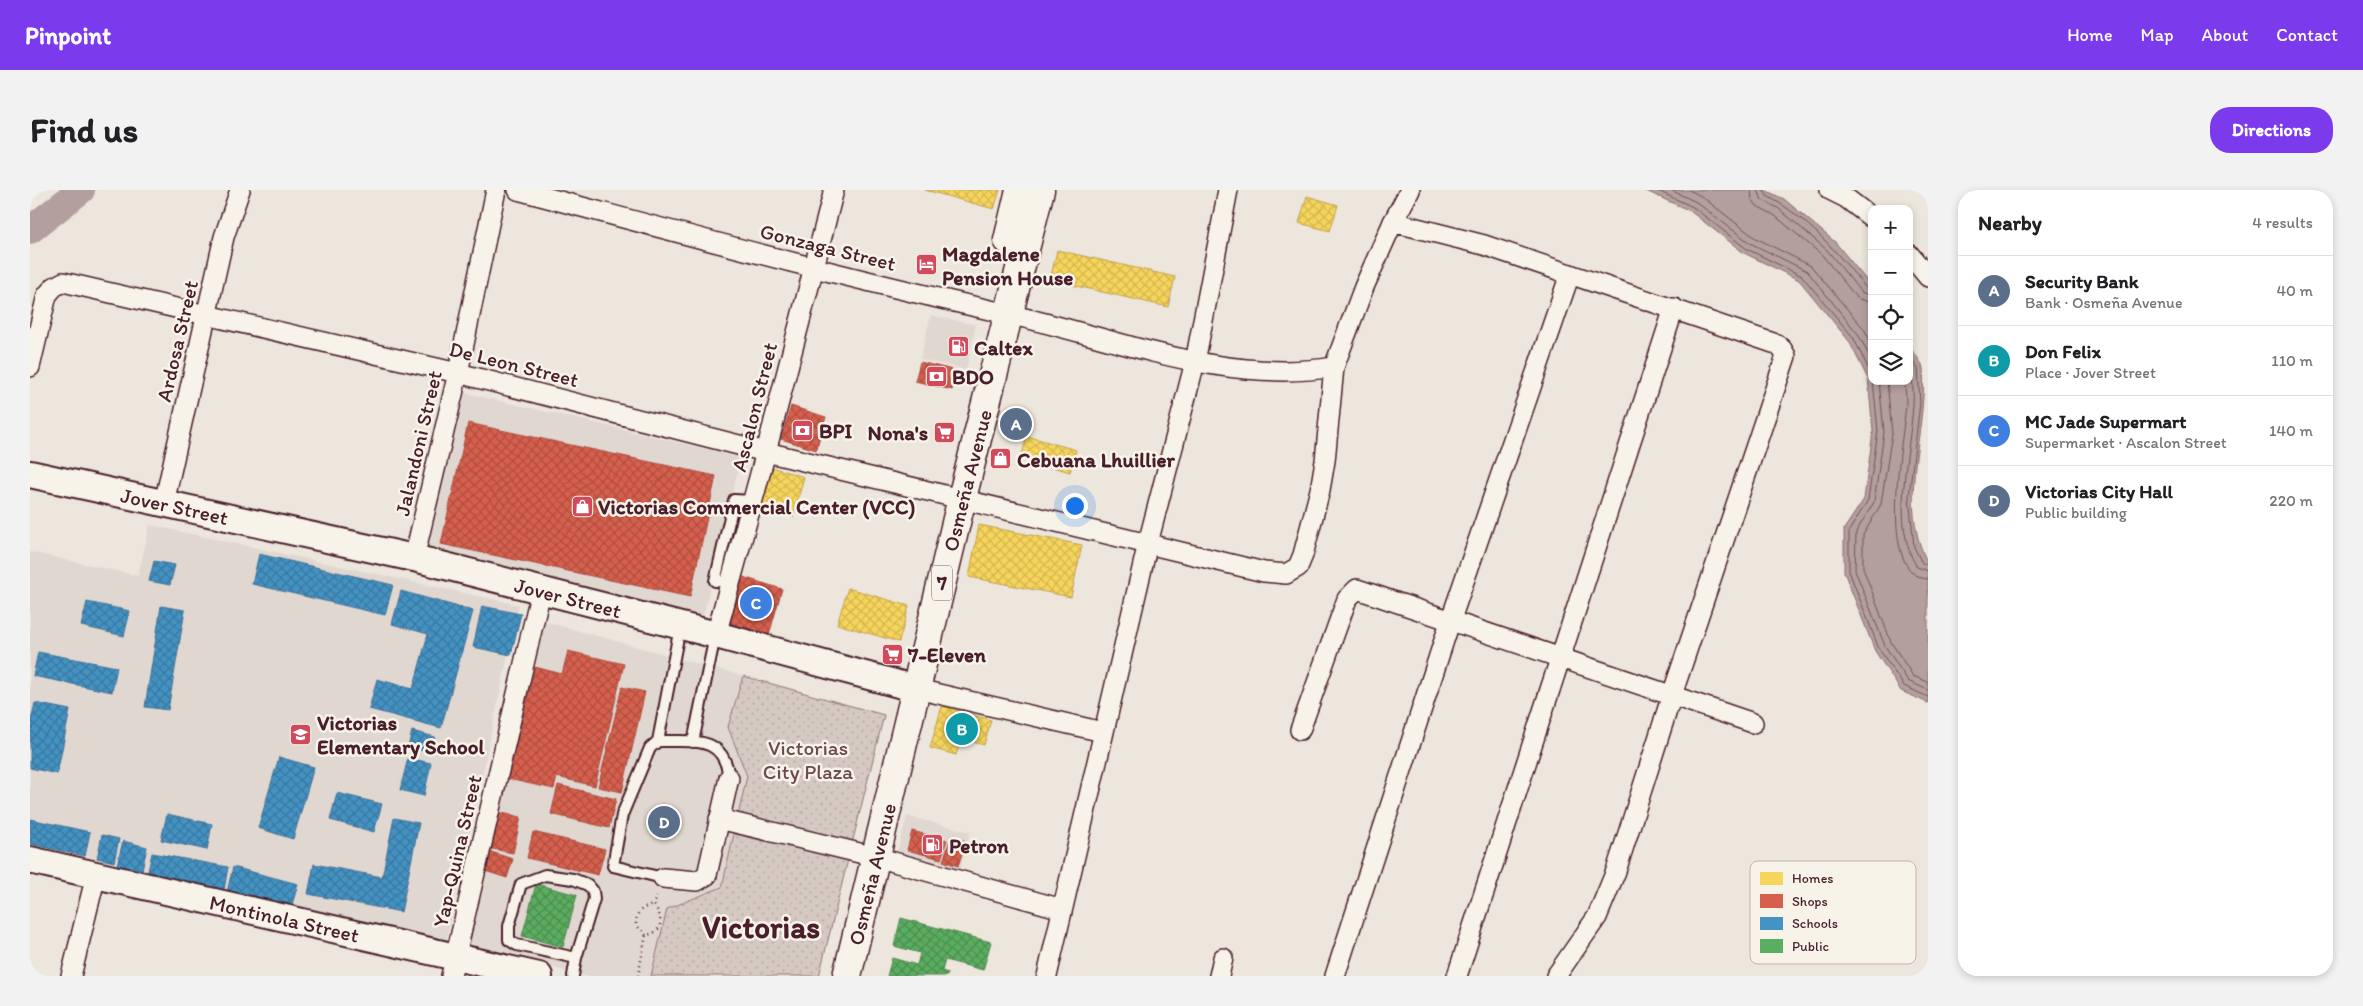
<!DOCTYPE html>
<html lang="en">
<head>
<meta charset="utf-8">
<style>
	:root { --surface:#fff; --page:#f2f2f2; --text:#202124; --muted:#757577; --line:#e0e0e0; --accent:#7c3aed }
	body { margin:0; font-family:Itim,sans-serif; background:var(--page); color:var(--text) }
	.controls { position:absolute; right:15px; top:15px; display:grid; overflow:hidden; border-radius:10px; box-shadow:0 2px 8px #0003 }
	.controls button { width:45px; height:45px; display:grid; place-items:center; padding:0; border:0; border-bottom:1px solid var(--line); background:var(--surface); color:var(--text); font:25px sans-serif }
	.you { position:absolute; left:1044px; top:315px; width:18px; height:18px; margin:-12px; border:4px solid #fff; border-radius:50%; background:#1a73e8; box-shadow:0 0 0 8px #1a73e833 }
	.badge { display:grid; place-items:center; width:32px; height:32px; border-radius:50%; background:var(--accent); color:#fff; font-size:16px; font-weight:700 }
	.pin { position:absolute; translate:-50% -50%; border:2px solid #fff; box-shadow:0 1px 5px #0006 }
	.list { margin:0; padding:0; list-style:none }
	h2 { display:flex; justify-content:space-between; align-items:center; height:65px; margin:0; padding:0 20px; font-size:21px }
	h2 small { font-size:16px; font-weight:400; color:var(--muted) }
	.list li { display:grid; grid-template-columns:32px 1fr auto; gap:15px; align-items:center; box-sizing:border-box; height:70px; padding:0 20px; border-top:1px solid var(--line) }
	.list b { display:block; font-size:19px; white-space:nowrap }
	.list p { margin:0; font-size:16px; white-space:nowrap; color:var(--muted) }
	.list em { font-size:16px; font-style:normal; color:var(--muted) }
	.icon { flex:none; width:28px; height:28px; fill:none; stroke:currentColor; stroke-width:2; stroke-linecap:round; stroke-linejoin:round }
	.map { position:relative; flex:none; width:1898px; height:786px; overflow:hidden; border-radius:20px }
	header { display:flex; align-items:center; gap:30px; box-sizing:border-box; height:70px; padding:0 25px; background:var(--accent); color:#fff }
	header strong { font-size:24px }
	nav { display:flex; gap:28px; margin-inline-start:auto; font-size:18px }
	.intro { display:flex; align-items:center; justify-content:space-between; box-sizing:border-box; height:120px; padding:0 30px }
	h1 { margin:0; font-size:35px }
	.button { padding:12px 22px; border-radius:20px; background:var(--accent); color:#fff; font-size:18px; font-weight:700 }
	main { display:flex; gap:30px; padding:0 30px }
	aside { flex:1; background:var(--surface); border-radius:20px; box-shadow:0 2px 8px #0003 }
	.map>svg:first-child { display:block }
	.built { fill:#e0d7d0 }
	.green { fill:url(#green-dots); stroke:#907476 }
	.water { fill:#b39f9d; stroke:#896c6f }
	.homes { fill:url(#homes-cross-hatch); stroke:#c29e4d }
	.shops { fill:url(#shops-cross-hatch); stroke:#ac4c43 }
	.schools { fill:url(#schools-cross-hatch); stroke:#457095 }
	.public { fill:url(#public-cross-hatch); stroke:#558351 }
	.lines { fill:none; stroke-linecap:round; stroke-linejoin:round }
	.shore { stroke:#745259; stroke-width:1 }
	.river { stroke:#b39f9d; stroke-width:28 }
	.lane-casing { stroke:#4a1f2b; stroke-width:14 }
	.street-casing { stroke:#4a1f2b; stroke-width:22 }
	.secondary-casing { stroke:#4a1f2b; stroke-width:30 }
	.primary-casing { stroke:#4a1f2b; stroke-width:31 }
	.path { stroke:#4a1f2b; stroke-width:2.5; stroke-dasharray:1 4; stroke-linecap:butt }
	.lane { stroke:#f7f3e8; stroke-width:10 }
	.street { stroke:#f7f3e8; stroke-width:19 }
	.secondary { stroke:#f7f3e8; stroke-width:26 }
	.primary { stroke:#f7f3e8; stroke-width:28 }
	.labels { text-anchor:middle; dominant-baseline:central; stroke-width:5; stroke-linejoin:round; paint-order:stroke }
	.shield { fill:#f7f3e8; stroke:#7e5f64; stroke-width:1 }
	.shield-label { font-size:20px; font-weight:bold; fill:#4a1f2b }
	.street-label { font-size:21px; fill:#4a1f2b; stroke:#f7f3e8 }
	.poi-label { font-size:21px; font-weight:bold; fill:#4a1f2b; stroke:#f7f3e8; text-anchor:start }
	.park-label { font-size:21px; fill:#6d4a51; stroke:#f7f3e8 }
	.town-label { font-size:31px; font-weight:bold; fill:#4a1f2b; stroke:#f7f3e8 }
	.key { fill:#f7f3e8; stroke:#c3b3af; stroke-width:1 }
	.key-label { font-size:14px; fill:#4a1f2b }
</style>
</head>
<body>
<header>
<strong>Pinpoint</strong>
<nav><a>Home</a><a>Map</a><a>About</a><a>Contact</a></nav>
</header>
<div class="intro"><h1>Find us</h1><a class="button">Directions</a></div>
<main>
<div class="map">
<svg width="1898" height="786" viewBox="0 0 1898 786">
	<defs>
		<pattern id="green-dots" width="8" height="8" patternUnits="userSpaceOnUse" patternTransform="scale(1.25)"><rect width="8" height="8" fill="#d5c9c2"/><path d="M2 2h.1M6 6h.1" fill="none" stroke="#b8aca7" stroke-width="1.8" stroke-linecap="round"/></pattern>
		<pattern id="homes-cross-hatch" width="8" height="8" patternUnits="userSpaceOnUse" patternTransform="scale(1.25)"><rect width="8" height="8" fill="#f6d55c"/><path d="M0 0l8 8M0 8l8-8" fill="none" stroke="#d4b650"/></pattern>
		<pattern id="shops-cross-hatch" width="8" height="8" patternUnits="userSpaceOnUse" patternTransform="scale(1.25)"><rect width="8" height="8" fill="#d6604d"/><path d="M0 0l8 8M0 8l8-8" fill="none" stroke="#b04f40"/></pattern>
		<pattern id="schools-cross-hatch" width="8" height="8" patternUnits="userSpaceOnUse" patternTransform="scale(1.25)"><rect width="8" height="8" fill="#4393c3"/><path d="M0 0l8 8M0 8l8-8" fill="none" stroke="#3a779f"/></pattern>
		<pattern id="public-cross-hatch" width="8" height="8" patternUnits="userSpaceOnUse" patternTransform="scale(1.25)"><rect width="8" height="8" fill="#5aae61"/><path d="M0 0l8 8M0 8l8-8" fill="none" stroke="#4c8d50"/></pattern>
	</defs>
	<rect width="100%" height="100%" fill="#ece6dd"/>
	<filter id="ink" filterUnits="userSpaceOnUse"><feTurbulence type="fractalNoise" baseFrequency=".02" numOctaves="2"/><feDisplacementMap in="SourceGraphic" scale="10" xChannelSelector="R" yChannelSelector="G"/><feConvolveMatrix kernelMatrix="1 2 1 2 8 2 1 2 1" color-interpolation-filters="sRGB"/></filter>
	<g filter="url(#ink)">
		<g class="built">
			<path d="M901 125 946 135 936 180 890 169Z"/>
			<path d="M431 202 711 267 672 431 392 366Z"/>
			<path d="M120 335 489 415 415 756 0 660V362L108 386Z"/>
			<path d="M509 430 713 486 698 537 717 586 692 697 637 719 621 786H553L435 754Z"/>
			<path d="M877 626 940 642 929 683 866 667Z"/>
		</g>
		<path class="green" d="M713 486 854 525 789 786H621L637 719 692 697 717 586 698 537Z"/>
		<path class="water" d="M1614 0H1735L1754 9 1805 52 1842 97V191H1879V156C1883 162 1891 171 1893 178 1898 243 1865 310 1898 374V513L1871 501 1845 461 1814 382V339L1834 309 1843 241 1838 189 1819 151 1769 90 1714 63 1660 21Z"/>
		<g class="homes">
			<path d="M895 0H970L964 19Z"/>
			<path d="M1277 6 1308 15 1300 41 1269 33Z"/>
			<path d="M1027 60 1145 87 1138 117 1020 90Z"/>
			<path d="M997 246 1046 260 1040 282 991 268Z"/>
			<path d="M741 277 774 287 763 327 729 318Z"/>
			<path d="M949 335 1052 355 1041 407 939 387Z"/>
			<path d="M818 398 879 416 869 452 807 434Z"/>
			<path d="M912 516 961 530 954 555 931 549 926 565 900 558Z"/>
		</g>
		<g class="shops">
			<path d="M890 172 927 181 922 200 885 191Z"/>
			<path d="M761 216 796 227 786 260 751 249Z"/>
			<path d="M438 233 686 286 660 407 411 354Z"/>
			<path d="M713 387 752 399 739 445 700 433Z"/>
			<path d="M538 461 594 474 565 596 527 587 524 599 478 589 505 477 532 484Z"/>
			<path d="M592 497 615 502 592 602 568 597Z"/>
			<path d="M528 595 586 609 579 638 521 624Z"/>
			<path d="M466 622 491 627 483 663 458 658Z"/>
			<path d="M882 641 917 650 911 669 877 660Z"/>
			<path d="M503 642 575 659 568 685 497 668Z"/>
			<path d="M921 647 936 651 928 676 913 671Z"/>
			<path d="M461 662 483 669 477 688 455 681Z"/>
		</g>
		<g class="schools">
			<path d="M229 364 363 395 355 425 222 394Z"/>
			<path d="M124 371 145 375 140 395 119 391Z"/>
			<path d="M371 401 443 421 411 538 339 519 347 489 383 499 398 444 362 434Z"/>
			<path d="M57 412 100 421 94 446 51 436Z"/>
			<path d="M131 416 155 420 138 520 115 517Z"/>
			<path d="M452 416 491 424 481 465 443 457Z"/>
			<path d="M8 462 87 477 82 502 3 486Z"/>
			<path d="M5 513 40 520 27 584 0 578V535Z"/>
			<path d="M382 541 405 547 401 563 378 557Z"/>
			<path d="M249 567 284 577 263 649 228 638Z"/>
			<path d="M378 568 401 573 394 606 370 600Z"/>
			<path d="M307 603 352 614 344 642 300 630Z"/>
			<path d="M137 624 182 634 177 660 131 650Z"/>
			<path d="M364 628 389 633 371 722 278 704 284 674 352 687Z"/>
			<path d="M0 629 60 642 55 666 0 654Z"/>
			<path d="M72 645 89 649 84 672 67 668Z"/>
			<path d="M93 651 117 657 112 680 87 675Z"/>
			<path d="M122 663 198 677 194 700 117 686Z"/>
			<path d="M203 677 268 694 261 718 197 702Z"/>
		</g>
		<g class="public">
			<path d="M506 694 547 705 533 757 492 746Z"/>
			<path d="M871 728 961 752 953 780 915 770 912 781 918 783 917 786H857L862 768 887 775 890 763 864 756Z"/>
		</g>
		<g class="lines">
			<g class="shore">
				<path d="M1626 0 1663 17 1717 59 1772 86 1823 147 1842 186"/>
				<path d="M1641 0 1666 12 1720 53 1777 81 1828 144 1842 171"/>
				<path d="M1659 0 1671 6 1724 47 1781 76 1834 139 1842 154"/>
				<path d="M1721 0 1722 9 1727 16 1744 25 1792 65 1827 108 1842 113"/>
				<path d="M1728 0 1732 10 1748 18 1797 60 1831 102 1842 106"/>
				<path d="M1734 0 1737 6C1777 27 1807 62 1836 98L1842 100"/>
				<path d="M1879 165 1888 179 1890 213 1879 306 1884 357 1892 373 1898 375"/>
				<path d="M1879 177 1882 181C1882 192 1884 204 1883 215 1880 263 1860 335 1887 377L1898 381"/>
				<path d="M1843 191 1848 241 1838 310 1819 341V381L1849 459 1874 496 1898 507"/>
				<path d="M1849 191 1854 242 1844 312 1826 342 1825 380 1855 456 1878 491 1898 500"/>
				<path d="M1857 191 1862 243 1851 314 1833 345V378L1861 452 1883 486 1898 492"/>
				<path d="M1875 191C1875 199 1876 207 1876 214 1874 246 1845 387 1898 389"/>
			</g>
			<path class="river" d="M0 40 51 0"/>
			<defs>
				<g id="lane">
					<path d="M700 392 685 391 704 310 722 311"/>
					<path d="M628 551C663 552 694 544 699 588"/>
					<path d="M663 552 685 446"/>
					<path d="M633 688 583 676 592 625 620 558 628 551 650 437"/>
					<path d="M543 786 546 768 564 709 563 701 558 695 543 689 515 685 491 694 479 736V750L487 755 546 768"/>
				</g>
				<g id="street">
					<path d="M488 0C651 43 814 88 978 124 1083 147 1194 195 1304 177"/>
					<path d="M1800 0 1816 8 1842 28"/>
					<path d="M1363 32 1380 0"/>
					<path d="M1879 64 1898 87"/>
					<path d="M0 177 17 105 24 97 33 92 428 183 736 262 1234 382 1256 384 1268 377 1273 365 1290 300 1295 271 1304 177 1334 97 1363 32 1454 55 1746 154 1752 159 1756 166 1642 505 1586 681 1567 727 1526 786"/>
					<path d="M134 313 194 47 210 0"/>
					<path d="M384 368 428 183 466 0"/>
					<path d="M686 445 736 262 804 0"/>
					<path d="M887 499 1073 542"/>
					<path d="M1270 540 1317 409 1327 399 1723 533"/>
					<path d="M689 629 846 667 1032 719"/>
					<path d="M633 688 667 691 677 685 699 588"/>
					<path d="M41 786 66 685"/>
					<path d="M421 786 511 401"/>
					<path d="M1017 786 1118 353 1165 172 1198 0"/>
					<path d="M1189 786 1193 768"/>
					<path d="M1305 786 1420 432 1540 84"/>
					<path d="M1427 786 1644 118"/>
				</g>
				<g id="secondary">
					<path id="s1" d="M0 284 384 368 671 441 887 499"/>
					<path id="s2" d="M0 670 509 786"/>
				</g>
				<g id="primary">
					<path d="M978 50 990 0"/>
					<path id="s3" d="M817 786 932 308 1010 0"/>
				</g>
			</defs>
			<use href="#lane" class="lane-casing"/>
			<use href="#street" class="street-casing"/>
			<use href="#secondary" class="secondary-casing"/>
			<use href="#primary" class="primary-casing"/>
			<g class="path">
				<path d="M616 745 606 735C606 722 611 717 624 715"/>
				<path d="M608 786 616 745C634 743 633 727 624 715L628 703"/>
			</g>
			<use href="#lane" class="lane"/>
			<use href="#street" class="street"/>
			<use href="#secondary" class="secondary"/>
			<use href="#primary" class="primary"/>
		</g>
	</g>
	<defs>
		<symbol id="hotel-square" viewBox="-11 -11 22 22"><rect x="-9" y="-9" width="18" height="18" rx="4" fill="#d1495b" stroke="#f7f3e8"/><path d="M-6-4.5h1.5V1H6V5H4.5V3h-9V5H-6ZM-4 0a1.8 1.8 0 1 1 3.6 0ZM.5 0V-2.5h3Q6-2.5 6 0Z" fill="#fff"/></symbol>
		<symbol id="fuel-square" viewBox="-11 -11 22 22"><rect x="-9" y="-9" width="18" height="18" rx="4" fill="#d1495b" stroke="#f7f3e8"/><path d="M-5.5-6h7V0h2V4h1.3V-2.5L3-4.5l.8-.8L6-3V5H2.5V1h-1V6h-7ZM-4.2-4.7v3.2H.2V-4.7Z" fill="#fff"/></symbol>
		<symbol id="bank-square" viewBox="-11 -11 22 22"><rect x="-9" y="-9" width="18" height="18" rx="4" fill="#d1495b" stroke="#f7f3e8"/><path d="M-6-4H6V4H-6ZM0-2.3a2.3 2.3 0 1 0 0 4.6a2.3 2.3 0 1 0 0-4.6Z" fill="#fff"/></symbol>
		<symbol id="supermarket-square" viewBox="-11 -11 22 22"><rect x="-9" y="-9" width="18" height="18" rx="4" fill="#d1495b" stroke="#f7f3e8"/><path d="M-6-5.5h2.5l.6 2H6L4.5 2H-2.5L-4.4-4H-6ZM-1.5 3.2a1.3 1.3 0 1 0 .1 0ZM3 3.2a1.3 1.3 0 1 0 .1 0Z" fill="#fff"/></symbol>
		<symbol id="shop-square" viewBox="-11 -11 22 22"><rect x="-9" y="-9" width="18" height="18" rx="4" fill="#d1495b" stroke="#f7f3e8"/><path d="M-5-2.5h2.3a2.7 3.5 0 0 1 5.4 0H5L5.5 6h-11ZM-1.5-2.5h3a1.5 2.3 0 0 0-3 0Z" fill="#fff"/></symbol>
		<symbol id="school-square" viewBox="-11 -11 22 22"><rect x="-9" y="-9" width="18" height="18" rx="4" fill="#d1495b" stroke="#f7f3e8"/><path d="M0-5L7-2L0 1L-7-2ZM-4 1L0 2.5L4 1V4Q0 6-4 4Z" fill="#fff"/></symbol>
	</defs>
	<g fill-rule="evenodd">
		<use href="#hotel-square" x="884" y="62" width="25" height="25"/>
		<use href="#fuel-square" x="916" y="144" width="25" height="25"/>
		<use href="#bank-square" x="894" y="174" width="25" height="25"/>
		<use href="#bank-square" x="760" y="228" width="25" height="25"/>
		<use href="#supermarket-square" x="902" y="230" width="25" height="25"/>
		<use href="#shop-square" x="958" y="256" width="25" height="25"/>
		<use href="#shop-square" x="540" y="304" width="25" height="25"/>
		<use href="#supermarket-square" x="850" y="452" width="25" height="25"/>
		<use href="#school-square" x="258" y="532" width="25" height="25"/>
		<use href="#fuel-square" x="890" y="642" width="25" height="25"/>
	</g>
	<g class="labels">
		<rect class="shield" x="902" y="375.5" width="20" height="35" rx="4"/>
		<g class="shield-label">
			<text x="912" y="393">7</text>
		</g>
		<g class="street-label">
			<text transform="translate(798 57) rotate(14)">Gonzaga Street</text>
			<text transform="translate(147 151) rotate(-77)">Ardosa Street</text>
			<text transform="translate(484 174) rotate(14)">De Leon Street</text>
			<text transform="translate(724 217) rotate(-76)">Ascalon Street</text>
			<text transform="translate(388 253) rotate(-77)">Jalandoni Street</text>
			<text stroke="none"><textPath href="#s3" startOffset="510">Osmeña Avenue</textPath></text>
			<text stroke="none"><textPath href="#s1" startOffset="148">Jover Street</textPath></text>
			<text stroke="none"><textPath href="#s1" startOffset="552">Jover Street</textPath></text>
			<text transform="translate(427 661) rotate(-77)">Yap-Quina Street</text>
			<text stroke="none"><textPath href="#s3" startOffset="105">Osmeña Avenue</textPath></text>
			<text stroke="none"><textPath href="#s2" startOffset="261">Montinola Street</textPath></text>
		</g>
		<g class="poi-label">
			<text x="912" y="63">Magdalene<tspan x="912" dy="24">Pension House</tspan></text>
			<text x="944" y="157">Caltex</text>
			<text x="922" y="186">BDO</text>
			<text x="789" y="240">BPI</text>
			<text x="898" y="242" text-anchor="end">Nona's</text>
			<text x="987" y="269">Cebuana Lhuillier</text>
			<text x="568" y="316">Victorias Commercial Center (VCC)</text>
			<text x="878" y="464">7-Eleven</text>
			<text x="287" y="532">Victorias<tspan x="287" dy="24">Elementary School</tspan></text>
			<text x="919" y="655">Petron</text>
		</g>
		<g class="park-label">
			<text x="778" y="557">Victorias<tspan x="778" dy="24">City Plaza</tspan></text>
		</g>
		<g class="town-label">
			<text x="731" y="737">Victorias</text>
		</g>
	</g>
	<rect x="1720" y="671" width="166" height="103" rx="8" class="key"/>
	<rect x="1730" y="682" width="23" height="13" fill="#f6d55c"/>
	<rect x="1730" y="704" width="23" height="14" fill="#d6604d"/>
	<rect x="1730" y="727" width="23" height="13" fill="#4393c3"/>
	<rect x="1730" y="749" width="23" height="14" fill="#5aae61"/>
	<g class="key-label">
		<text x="1762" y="693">Homes</text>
		<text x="1762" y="716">Shops</text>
		<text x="1762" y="738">Schools</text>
		<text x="1762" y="761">Public</text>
	</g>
</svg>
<div class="controls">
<button>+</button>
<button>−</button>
<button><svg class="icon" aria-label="locate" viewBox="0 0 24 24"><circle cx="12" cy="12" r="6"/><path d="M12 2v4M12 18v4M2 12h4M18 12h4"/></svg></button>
<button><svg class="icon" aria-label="layers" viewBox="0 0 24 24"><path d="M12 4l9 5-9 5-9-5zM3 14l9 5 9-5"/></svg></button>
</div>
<div class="you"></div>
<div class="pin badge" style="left:986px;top:234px;background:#5c6f8a">A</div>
<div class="pin badge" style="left:932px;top:539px;background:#0f9aa8">B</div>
<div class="pin badge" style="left:726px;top:413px;background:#3f7fe0">C</div>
<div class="pin badge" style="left:634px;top:632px;background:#5c6f8a">D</div>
</div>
<aside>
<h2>Nearby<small>4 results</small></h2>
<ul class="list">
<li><span class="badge" style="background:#5c6f8a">A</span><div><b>Security Bank</b><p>Bank · Osmeña Avenue</p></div><em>40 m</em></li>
<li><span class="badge" style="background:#0f9aa8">B</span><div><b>Don Felix</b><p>Place · Jover Street</p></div><em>110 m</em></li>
<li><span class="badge" style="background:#3f7fe0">C</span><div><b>MC Jade Supermart</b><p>Supermarket · Ascalon Street</p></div><em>140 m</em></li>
<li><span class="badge" style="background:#5c6f8a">D</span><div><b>Victorias City Hall</b><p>Public building</p></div><em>220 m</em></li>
</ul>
</aside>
</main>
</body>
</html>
